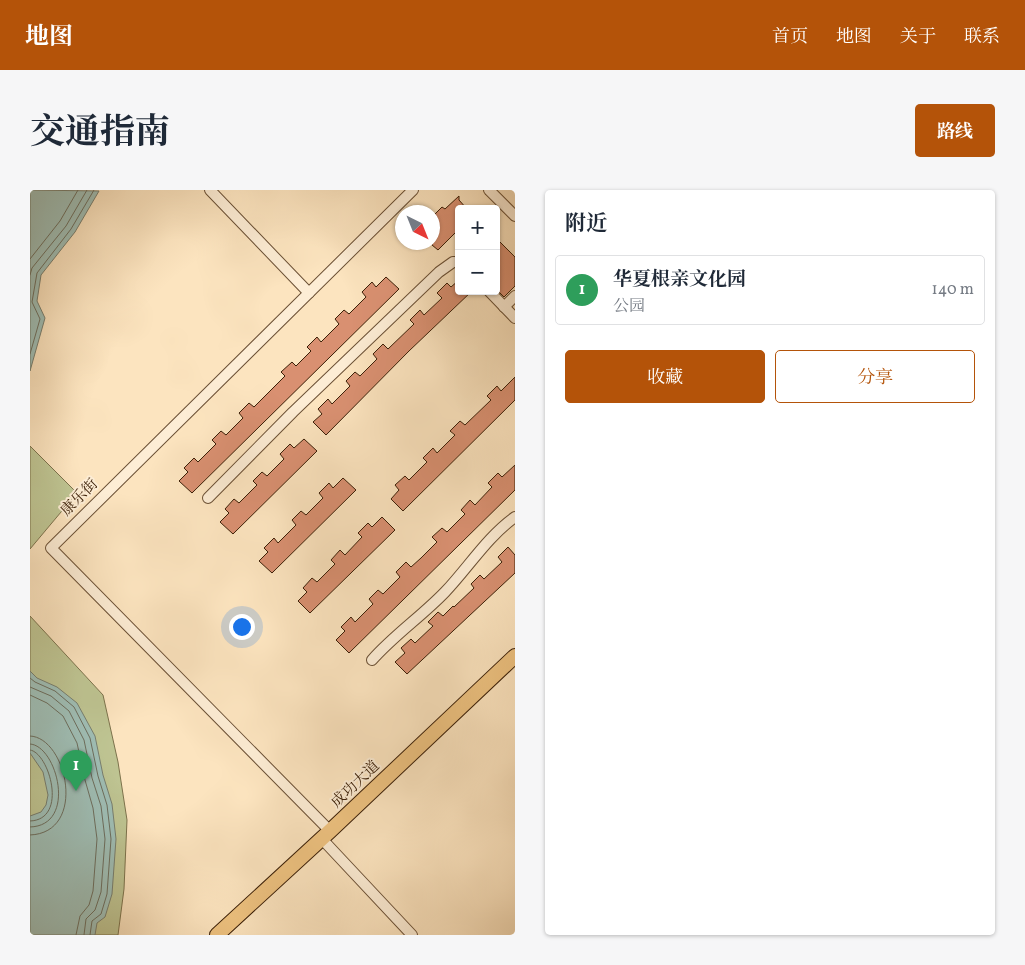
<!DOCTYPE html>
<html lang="zh">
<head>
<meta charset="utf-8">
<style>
	:root { --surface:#fff; --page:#f6f6f7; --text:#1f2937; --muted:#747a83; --line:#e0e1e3; --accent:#b45309 }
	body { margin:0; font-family:Vollkorn,"Noto Serif SC",serif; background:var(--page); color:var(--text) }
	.controls { position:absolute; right:15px; top:15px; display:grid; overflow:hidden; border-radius:5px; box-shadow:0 1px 4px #0004 }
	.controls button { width:45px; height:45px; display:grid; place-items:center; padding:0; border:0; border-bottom:1px solid var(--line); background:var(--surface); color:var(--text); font:25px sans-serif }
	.compass { position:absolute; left:365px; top:15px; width:45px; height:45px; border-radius:50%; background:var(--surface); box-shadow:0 1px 4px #0004; rotate:137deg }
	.you { position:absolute; left:211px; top:436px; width:18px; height:18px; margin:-12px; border:4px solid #fff; border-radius:50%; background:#1a73e8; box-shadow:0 0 0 8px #1a73e833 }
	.badge { display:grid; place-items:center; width:32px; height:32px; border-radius:50%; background:var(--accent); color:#fff; font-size:16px; font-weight:700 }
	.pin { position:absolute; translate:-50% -41px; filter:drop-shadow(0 1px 2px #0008) }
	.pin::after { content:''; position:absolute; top:26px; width:18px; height:15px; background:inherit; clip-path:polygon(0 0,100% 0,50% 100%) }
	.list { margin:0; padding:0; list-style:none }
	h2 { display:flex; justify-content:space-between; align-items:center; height:65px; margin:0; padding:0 20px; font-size:21px }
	h2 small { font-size:16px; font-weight:400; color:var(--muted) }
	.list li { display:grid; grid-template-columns:32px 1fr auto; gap:15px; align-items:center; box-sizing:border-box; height:70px; margin:0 10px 10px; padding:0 10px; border:1px solid var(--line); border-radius:5px }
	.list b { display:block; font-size:19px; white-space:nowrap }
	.list p { margin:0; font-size:16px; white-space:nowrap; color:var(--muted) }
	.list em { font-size:16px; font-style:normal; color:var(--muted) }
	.actions { display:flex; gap:10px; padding:15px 20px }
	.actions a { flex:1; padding:11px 0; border:1px solid var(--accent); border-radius:5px; text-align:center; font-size:18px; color:var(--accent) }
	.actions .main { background:var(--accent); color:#fff }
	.map { position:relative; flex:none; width:485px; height:745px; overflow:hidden; border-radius:5px }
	header { display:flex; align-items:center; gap:30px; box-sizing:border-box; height:70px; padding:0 25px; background:var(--accent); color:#fff }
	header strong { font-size:24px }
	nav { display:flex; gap:28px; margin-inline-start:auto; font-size:18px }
	.intro { display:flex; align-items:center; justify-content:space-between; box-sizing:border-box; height:120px; padding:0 30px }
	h1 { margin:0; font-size:35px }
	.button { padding:12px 22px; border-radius:5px; background:var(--accent); color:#fff; font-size:18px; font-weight:700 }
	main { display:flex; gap:30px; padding:0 30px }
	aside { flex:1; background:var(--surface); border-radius:5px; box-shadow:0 1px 4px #0004 }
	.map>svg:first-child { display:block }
	.green { fill:#bec492; stroke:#7c724c }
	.water { fill:#9fbeb5; stroke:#777e6f }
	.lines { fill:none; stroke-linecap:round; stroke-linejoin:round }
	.shore { stroke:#6d6e5e; stroke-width:1 }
	.building { fill:#d99071; stroke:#3b1f07 }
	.minor-casing { stroke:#6b5035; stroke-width:12 }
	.major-casing { stroke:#3b1f07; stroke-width:16 }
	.minor { stroke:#fdedd5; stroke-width:10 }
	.major { stroke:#eec280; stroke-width:14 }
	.labels { text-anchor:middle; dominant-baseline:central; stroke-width:4; stroke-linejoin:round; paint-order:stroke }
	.street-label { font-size:15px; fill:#3b1f07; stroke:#fdedd5 }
</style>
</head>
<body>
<header>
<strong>地图</strong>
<nav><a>首页</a><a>地图</a><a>关于</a><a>联系</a></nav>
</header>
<div class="intro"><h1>交通指南</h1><a class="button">路线</a></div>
<main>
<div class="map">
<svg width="485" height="745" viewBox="0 0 485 745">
	<rect width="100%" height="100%" fill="#fce4bf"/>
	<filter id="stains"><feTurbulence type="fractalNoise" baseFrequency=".004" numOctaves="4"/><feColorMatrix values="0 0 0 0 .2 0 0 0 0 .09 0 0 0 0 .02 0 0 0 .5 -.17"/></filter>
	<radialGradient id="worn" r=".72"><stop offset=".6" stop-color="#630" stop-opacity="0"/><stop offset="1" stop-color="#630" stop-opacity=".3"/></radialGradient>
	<g class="green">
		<path d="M0 256 47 303 0 359Z"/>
		<path d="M0 426 73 505 88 572 97 630 94 699 88 745H0Z"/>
	</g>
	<g class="water">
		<path d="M0 0 69 1 45 42 11 85 7 111 15 128 0 181Z"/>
		<path d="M0 481 7 488 27 497 47 513 65 546 73 585 82 614 86 649 82 704 75 727 67 733 65 745H0V626L11 622 16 615 18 605 13 582 0 563Z"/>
	</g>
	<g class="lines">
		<g class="shore">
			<path d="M0 69 30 31 48 0"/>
			<path d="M0 85 2 78 36 36 57 0"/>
			<path d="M0 164 10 129 2 112 7 83 41 39 64 0"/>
			<path d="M0 488 5 492 25 501 44 517 60 548 68 586 77 615 81 649 77 704 71 724 62 731 60 745"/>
			<path d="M0 497 21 506 39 521 54 550 62 588 71 616 75 649 71 702 65 720 56 729 54 745"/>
			<path d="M0 505 17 513 33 526 47 553 55 590 63 618 67 649 63 701 59 715 50 726 46 745"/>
			<path d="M0 546C37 547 58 643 0 645"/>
			<path d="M0 554C27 555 48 636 0 637"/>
			<path d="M0 560C19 562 39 630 0 631"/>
		</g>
	</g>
	<g class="building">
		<path d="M429 6V10L437 19H429V39L408 60 402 55V27L412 17 415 19Z"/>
		<path d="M466 48 485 67V96L474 107 466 99Z"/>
		<path d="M356 87 369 99 162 303 149 291 158 282 154 278 164 268 168 272 186 254 182 250 191 241 196 245 213 228 209 223 219 213 224 217 255 186 251 182 262 172 266 176 281 161 277 157 287 147 291 152 309 134 305 129 314 120 319 124 336 107 332 102 342 92 346 97Z"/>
		<path d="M429 90V101H442L379 161 296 245 283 232 292 224 288 219 298 209 302 214 320 196 316 191 325 182 330 186 347 169 343 164 353 154 358 159 384 134 380 130 390 120 394 125 412 108 407 103 417 93 421 97Z"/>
		<path d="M485 187V210L373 321 361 309 369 300 365 295 375 286 379 290 397 272 393 268 403 258 407 263 425 245 420 241 430 231 435 235 461 210 457 206 467 196 471 201Z"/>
		<path d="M274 249 287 261 203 344 190 332 199 323 195 319 204 309 209 313 227 295 223 291 232 282 237 286 254 269 250 264 260 254 264 258Z"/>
		<path d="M485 275V300L319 463 306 450 315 441 311 437 321 427 325 432 343 414 339 409 348 400 353 404 370 387 366 382 376 372 381 377 391 368 407 352 402 347 412 338 417 342 435 324 431 320 440 310 445 315 462 297 458 293 468 283 472 287Z"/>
		<path d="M313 288 326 300 242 383 229 371 238 362 234 358 244 348 248 353 266 335 262 330 271 321 276 325 293 308 289 303 299 293 303 298Z"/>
		<path d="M352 327 365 340 280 423 268 411 277 402 273 398 282 388 287 392 305 374 301 370 310 360 315 365 332 347 328 343 338 333 342 337Z"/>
		<path d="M478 357 485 365V383L377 484 365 472 375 463 371 458 381 449 385 453 403 436 398 432 408 422 413 426 423 416 424 417 444 398 441 394 450 385 454 389 472 372 468 367Z"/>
	</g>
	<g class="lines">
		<defs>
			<g id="minor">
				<path d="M180 0 279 103"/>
				<path d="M459 0 485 26"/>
				<path d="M459 101 485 128"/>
				<path d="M474 117 485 106"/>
				<path d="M178 308 263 222 409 82 423 72H429"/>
				<path d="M342 470C364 445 392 426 415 402 438 378 457 347 485 327"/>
				<path d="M300 641 21 358 383 0"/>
				<path d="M292 649 382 745"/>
			</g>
			<path id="major" d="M187 745 300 641 485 466"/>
		</defs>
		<use href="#minor" class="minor-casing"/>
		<use href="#major" class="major-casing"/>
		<use href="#minor" class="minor"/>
		<use href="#major" class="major"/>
	</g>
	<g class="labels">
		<g class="street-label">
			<text transform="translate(50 308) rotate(-45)">康乐街</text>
			<text transform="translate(326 595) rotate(-44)">成功大道</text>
		</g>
	</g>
	<rect width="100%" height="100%" filter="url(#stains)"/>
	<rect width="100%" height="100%" fill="url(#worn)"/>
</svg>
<div class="controls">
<button>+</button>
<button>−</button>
</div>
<svg class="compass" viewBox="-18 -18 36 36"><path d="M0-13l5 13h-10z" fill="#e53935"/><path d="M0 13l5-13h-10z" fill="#747a83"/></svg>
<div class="you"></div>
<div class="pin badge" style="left:46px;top:601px;background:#2e9e5b">1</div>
</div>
<aside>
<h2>附近<small></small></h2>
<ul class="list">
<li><span class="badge" style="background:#2e9e5b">1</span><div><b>华夏根亲文化园</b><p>公园</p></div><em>140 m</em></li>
</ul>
<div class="actions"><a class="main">收藏</a><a>分享</a></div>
</aside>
</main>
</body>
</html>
